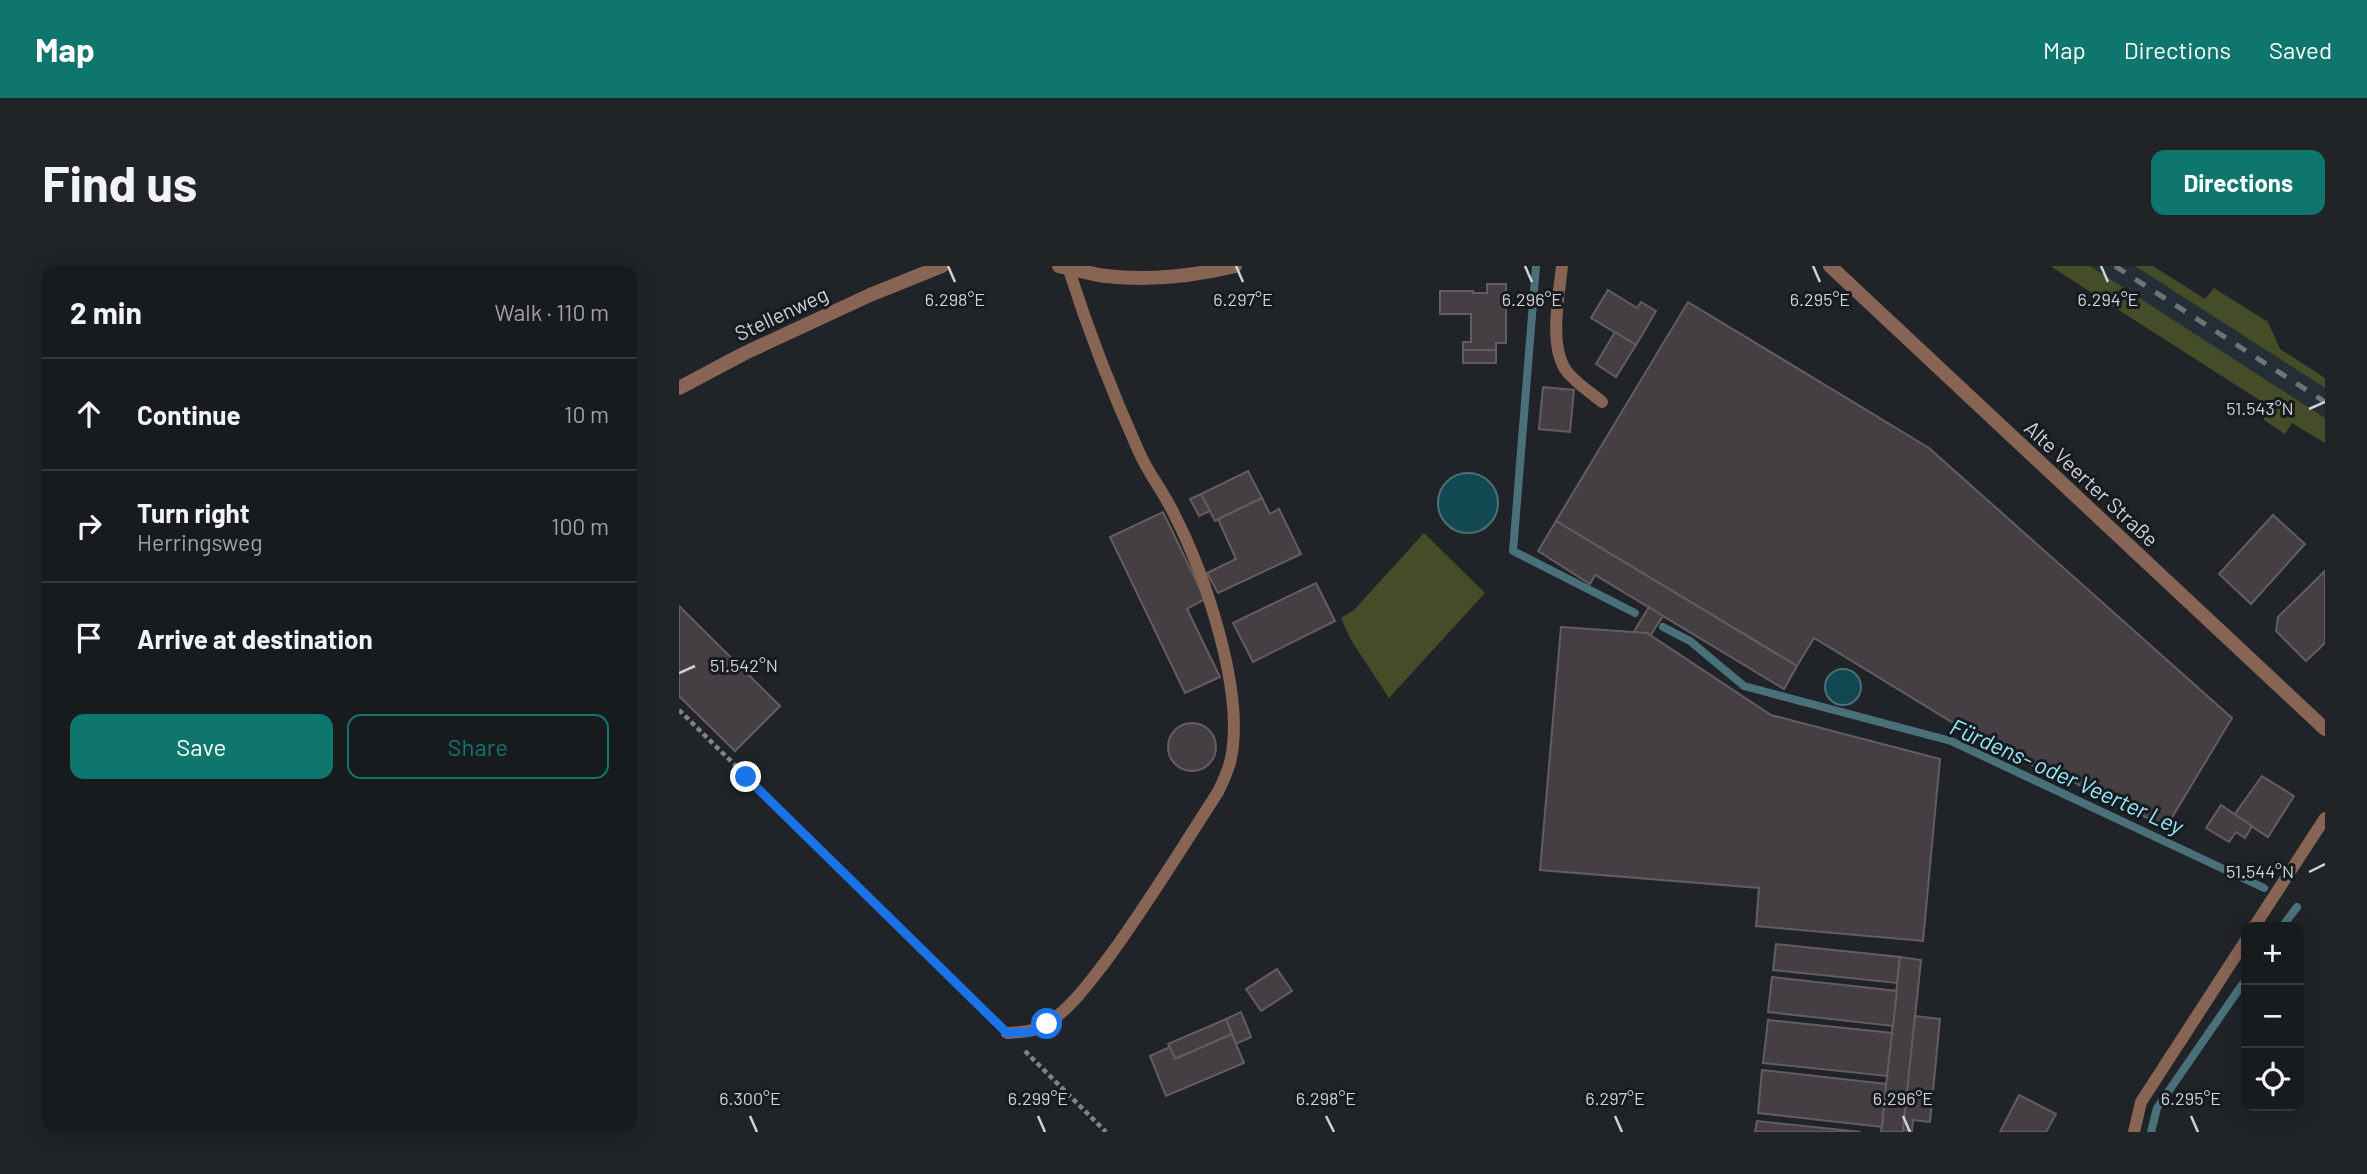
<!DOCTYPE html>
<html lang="en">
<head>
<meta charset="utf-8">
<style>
	:root { --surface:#181b1e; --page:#212427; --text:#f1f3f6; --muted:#9fa1a4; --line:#36393c; --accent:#0f766e }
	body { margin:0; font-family:Barlow,sans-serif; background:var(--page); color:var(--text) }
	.controls { position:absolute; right:21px; bottom:21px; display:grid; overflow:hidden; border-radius:14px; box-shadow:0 4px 18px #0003 }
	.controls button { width:63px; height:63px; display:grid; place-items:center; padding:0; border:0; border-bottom:2px solid var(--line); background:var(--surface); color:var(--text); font:35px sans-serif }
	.stop { position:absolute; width:21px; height:21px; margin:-16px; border:5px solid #1a73e8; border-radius:50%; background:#fff }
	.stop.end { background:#1a73e8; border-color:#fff; box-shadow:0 2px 7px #0008 }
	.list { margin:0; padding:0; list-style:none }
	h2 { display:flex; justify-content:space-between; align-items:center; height:91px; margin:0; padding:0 28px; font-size:30px }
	h2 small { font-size:23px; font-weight:400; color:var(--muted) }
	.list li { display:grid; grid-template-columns:46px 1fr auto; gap:21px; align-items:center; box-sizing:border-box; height:112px; padding:0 28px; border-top:2px solid var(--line) }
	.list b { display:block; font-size:26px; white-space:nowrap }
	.list p { margin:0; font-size:23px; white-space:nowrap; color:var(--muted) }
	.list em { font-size:23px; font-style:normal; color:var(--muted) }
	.actions { display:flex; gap:14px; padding:21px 28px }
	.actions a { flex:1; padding:16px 0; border:2px solid var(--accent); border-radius:14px; text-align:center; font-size:24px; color:var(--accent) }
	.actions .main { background:var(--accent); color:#fff }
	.icon { flex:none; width:38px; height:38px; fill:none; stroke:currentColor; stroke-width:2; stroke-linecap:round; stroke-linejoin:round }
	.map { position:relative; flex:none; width:1646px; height:866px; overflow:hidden; border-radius:14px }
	header { display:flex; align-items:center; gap:42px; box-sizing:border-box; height:98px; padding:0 35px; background:var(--accent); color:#fff }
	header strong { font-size:33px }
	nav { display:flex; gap:38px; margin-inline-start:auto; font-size:24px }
	.intro { display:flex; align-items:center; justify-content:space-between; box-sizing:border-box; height:168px; padding:0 42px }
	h1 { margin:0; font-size:49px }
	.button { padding:18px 32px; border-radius:14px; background:var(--accent); color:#fff; font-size:24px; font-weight:700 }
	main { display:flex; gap:42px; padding:0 42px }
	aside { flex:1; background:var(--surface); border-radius:14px; box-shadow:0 4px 18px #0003 }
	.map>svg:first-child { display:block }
	.built { fill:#242e36 }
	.green { fill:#444c28 }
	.water { fill:#114852; stroke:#4a7179; stroke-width:2 }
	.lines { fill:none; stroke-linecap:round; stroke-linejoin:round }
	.stream { stroke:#4a7179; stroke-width:8 }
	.building { fill:#453f43; stroke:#635d61; stroke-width:2 }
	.path { stroke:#808387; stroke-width:4.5; stroke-dasharray:5 3.5; stroke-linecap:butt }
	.lane { stroke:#876453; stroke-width:12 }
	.street { stroke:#876453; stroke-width:14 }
	.rail { stroke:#707478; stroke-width:5; stroke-dasharray:12 12; stroke-linecap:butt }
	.route { stroke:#1a73e8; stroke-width:9 }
	.ticks { fill:none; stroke:#cfd2d5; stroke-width:2.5 }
	.labels { text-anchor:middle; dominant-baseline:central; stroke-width:6; stroke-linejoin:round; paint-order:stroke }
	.street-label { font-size:21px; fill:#cfd2d5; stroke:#171b1f }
	.water-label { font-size:23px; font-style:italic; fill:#92e8fb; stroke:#171b1f }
	.ticks-label { font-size:18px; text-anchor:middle; fill:#cfd2d5; stroke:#171b1f; stroke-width:6; stroke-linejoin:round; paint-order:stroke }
</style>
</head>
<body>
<header>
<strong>Map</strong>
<nav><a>Map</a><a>Directions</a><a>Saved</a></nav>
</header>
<div class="intro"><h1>Find us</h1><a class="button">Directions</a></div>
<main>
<aside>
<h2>2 min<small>Walk · 110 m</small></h2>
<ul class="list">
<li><svg class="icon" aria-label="ahead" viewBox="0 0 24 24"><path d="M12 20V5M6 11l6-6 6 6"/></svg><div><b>Continue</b></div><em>10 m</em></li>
<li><svg class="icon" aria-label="right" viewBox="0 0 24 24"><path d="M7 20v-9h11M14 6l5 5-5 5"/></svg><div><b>Turn right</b><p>Herringsweg</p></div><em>100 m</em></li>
<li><svg class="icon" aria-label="arrive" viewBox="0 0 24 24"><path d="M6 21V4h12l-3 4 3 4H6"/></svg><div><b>Arrive at destination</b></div></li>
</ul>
<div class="actions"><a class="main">Save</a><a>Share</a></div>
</aside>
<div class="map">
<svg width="1646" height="866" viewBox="0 0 1646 866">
	<rect width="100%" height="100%" fill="#202428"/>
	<path class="built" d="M1411 0H1456L1646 122V152Z"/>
	<g class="green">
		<path d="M1371 0H1411L1646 152V177L1613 157 1606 168 1585 154V137Z"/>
		<path d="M1456 0H1474L1526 33 1535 22 1589 56 1601 83 1646 112V122Z"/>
		<path d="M745 267 806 327 710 432 672 374 662 352 675 344Z"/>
	</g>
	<g class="water">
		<circle cx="789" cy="237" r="30"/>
		<circle cx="1164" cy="421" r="18"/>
	</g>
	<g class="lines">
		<g class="stream">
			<path d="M857 0 834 285 956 347"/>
			<path d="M984 361 1011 375 1065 420 1272 475 1585 622"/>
			<path d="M1603 661 1618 641"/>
			<path d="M1472 866 1478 842 1567 713"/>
		</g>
	</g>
	<g class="building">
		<path d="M808 18H827V77H817V84H784V76H792V48H761V25H794V27H808Z"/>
		<path d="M929 24 958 42 962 36 977 45 957 79 912 52Z"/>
		<path d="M1009 36 1250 182 1553 452 1486 563 1437 533 1433 539 1385 510 1381 516 1332 487 1330 491 1135 372 1118 400 877 255Z"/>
		<path d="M936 66 957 79 937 111 917 98Z"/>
		<rect x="784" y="84" width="33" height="13"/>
		<path d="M864 121 895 124 891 166 860 163Z"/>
		<path d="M569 205 583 232 536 255 522 228Z"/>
		<path d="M522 228 531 245 520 250 511 233Z"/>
		<path d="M583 232 591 248 600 243 622 288 539 327 528 307 557 293 539 253Z"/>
		<path d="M484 246 526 333 508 343 541 411 506 427 431 271Z"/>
		<path d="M1594 249 1626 278 1572 338 1540 308Z"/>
		<path d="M877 255 1118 400 1105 423 916 309 911 318 859 285Z"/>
		<path d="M1646 305V377L1627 395 1597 365 1599 351Z"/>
		<path d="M637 317 656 355 574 396 554 357Z"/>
		<path d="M0 340 101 440 56 485 0 430Z"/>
		<path d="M970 341 984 350 971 370 968 367H954Z"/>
		<path d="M882 361 968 367 1092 449 1261 493 1244 675 1077 660 1080 622 861 604Z"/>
		<circle cx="513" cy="481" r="24"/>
		<path d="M1583 510 1615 530 1589 571 1555 549Z"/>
		<path d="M1542 539 1573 560 1566 572 1557 566 1550 576 1527 562Z"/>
		<path d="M1097 678 1221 691 1218 717 1094 704Z"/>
		<path d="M1221 691 1242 694 1224 866H1202Z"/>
		<path d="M598 703 613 725 582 745 567 723Z"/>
		<path d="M1093 711 1218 725 1214 760 1089 746Z"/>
		<path d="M562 746 572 771 557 778 547 753Z"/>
		<path d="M1236 750 1261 753 1251 856 1234 854 1233 865 1224 864Z"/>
		<path d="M547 753 553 768 496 793 489 778Z"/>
		<path d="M1089 754 1213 767 1208 810 1084 797Z"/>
		<path d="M553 768 565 797 487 830 471 790 491 781 496 793Z"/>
		<path d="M1083 804 1207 818 1203 861 1079 847Z"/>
		<path d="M1340 829 1377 848 1367 866H1321Z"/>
		<path d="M1078 855 1182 866H1076Z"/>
	</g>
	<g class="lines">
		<g class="path">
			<path d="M0 444 315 754"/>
			<path d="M346 785 427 866"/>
		</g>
		<g class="lane">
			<path d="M883 0C880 29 870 77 886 103 894 115 911 126 923 136"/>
			<path d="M1575 661 1646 552"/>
			<path d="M328 767C343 766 356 766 369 757 392 742 410 717 427 695 467 641 502 583 539 526 544 515 550 504 552 492 566 424 525 306 494 246 484 225 469 207 460 186 433 126 409 64 389 1"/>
			<path d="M1455 866 1462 836 1567 674"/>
		</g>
		<g class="street">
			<path d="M380 0C396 3 411 8 427 10 470 15 515 10 556 0"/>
			<path d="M1151 0 1646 463"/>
			<path d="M0 122 66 87 191 29 263 0"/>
		</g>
		<path class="rail" d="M1436 0 1646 136"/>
	</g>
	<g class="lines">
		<path class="route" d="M67 511 328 767 351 766 368 758"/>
	</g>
	<path class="ticks" d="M269 0 276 16M557 0 564 16M846 0 853 16M1134 0 1141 16M1422 0 1429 16M1630 143 1646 136M0 407 16 400M1630 606 1646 598M71 850 78 866M359 850 366 866M647 850 655 866M936 850 943 866M1224 850 1231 866M1512 850 1519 866"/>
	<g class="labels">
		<g class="street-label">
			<text transform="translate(102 47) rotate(-25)">Stellenweg</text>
			<text transform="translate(1413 217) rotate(43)">Alte Veerter Straße</text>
		</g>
		<g class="water-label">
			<text transform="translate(1388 510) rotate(24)">Fürdens- oder Veerter Ley</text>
		</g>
	</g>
	<g class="ticks-label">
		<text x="276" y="40">6.298°E</text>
		<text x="564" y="40">6.297°E</text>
		<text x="853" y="40">6.296°E</text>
		<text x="1141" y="40">6.295°E</text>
		<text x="1429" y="40">6.294°E</text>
		<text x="1581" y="149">51.543°N</text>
		<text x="65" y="406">51.542°N</text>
		<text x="1581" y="612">51.544°N</text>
		<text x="71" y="839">6.300°E</text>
		<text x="359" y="839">6.299°E</text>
		<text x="647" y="839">6.298°E</text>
		<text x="936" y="839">6.297°E</text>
		<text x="1224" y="839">6.296°E</text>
		<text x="1512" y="839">6.295°E</text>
	</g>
</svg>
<div class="controls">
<button>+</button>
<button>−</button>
<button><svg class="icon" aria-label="locate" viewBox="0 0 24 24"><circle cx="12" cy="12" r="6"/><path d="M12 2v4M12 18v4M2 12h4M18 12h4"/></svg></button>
</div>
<div class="stop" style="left:368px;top:758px"></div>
<div class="stop end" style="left:67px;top:511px"></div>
</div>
</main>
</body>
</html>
